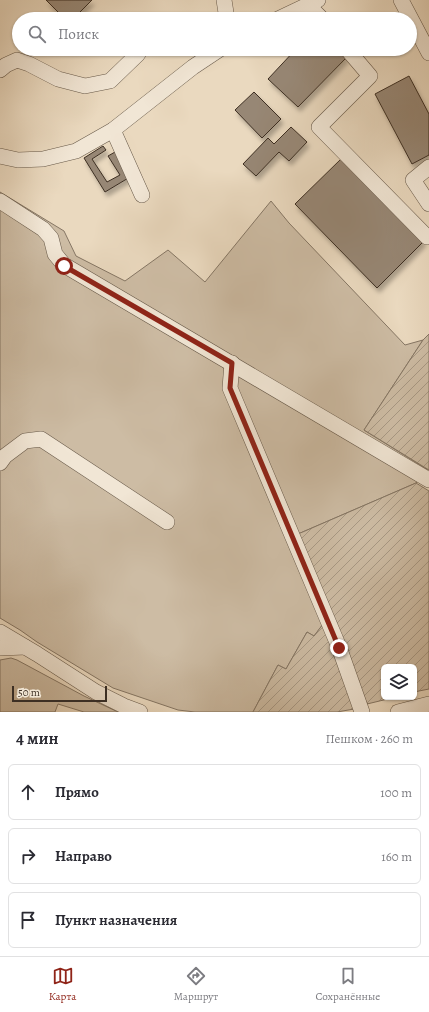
<!DOCTYPE html>
<html lang="ru">
<head>
<meta charset="utf-8">
<style>
	:root { --surface:#fff; --page:#f2f2f3; --text:#2b2b33; --muted:#7c7c81; --line:#e1e1e2; --accent:#8f2418 }
	body { margin:0; font-family:Alegreya,serif; background:var(--page); color:var(--text) }
	.controls { position:absolute; right:12px; bottom:12px; display:grid; overflow:hidden; border-radius:6px; box-shadow:0 1px 3px #0004 }
	.controls button { width:36px; height:36px; display:grid; place-items:center; padding:0; border:0; border-bottom:1px solid var(--line); background:var(--surface); color:var(--text); font:20px sans-serif }
	.scale { position:absolute; left:12px; bottom:10px; width:95px; box-sizing:border-box; padding-left:4px; border:2px solid #3d2f23; border-top:0; font-size:11px; line-height:14px; white-space:nowrap; color:#3d2f23; -webkit-text-stroke:3px #f1e6d5; paint-order:stroke }
	.stop { position:absolute; width:12px; height:12px; margin:-9px; border:3px solid #8f2418; border-radius:50%; background:#fff }
	.stop.end { background:#8f2418; border-color:#fff; box-shadow:0 1px 4px #0008 }
	.list { margin:0; padding:0; list-style:none }
	h2 { display:flex; justify-content:space-between; align-items:center; height:52px; margin:0; padding:0 16px; font-size:17px }
	h2 small { font-size:13px; font-weight:400; color:var(--muted) }
	.list li { display:grid; grid-template-columns:26px 1fr auto; gap:12px; align-items:center; box-sizing:border-box; height:56px; margin:0 8px 8px; padding:0 8px; border:1px solid var(--line); border-radius:6px }
	.list b { display:block; font-size:15px; white-space:nowrap }
	.list em { font-size:13px; font-style:normal; color:var(--muted) }
	.icon { flex:none; width:22px; height:22px; fill:none; stroke:currentColor; stroke-width:2; stroke-linecap:round; stroke-linejoin:round }
	.map { position:relative; flex:none; width:429px; height:712px; overflow:hidden }
	.search { position:absolute; background:var(--surface); box-shadow:0 1px 3px #0004; left:12px; right:12px; top:12px; height:44px; display:flex; align-items:center; gap:10px; box-sizing:border-box; padding:0 14px; border-radius:22px; color:var(--muted); font-size:15px }
	.sheet { height:244px; background:var(--surface) }
	nav { display:flex; justify-content:space-around; align-items:center; box-sizing:border-box; height:56px; border-top:1px solid var(--line); background:var(--surface); font-size:11px; color:var(--muted) }
	nav a { display:grid; justify-items:center; gap:2px }
	nav .on { color:var(--accent) }
	.map>svg:first-child { display:block }
	.grass { fill:#cdbca4; stroke:#857664 }
	.garden { fill:url(#garden-furrows); stroke:#857664 }
	.building { fill:#978774; stroke:#3d2f23; filter:url(#shadow) }
	.lines { fill:none; stroke-linecap:round; stroke-linejoin:round }
	.minor-casing { stroke:#685a4a; stroke-width:16 }
	.minor { stroke:#f1e6d5; stroke-width:15 }
	.route { stroke:#8f2418; stroke-width:5 }
</style>
</head>
<body>
<div class="map">
<svg width="429" height="712" viewBox="0 0 429 712">
	<defs>
		<pattern id="garden-furrows" width="10" height="10" patternUnits="userSpaceOnUse"><rect width="10" height="10" fill="#cdbca4"/><path d="M-1 1l2-2M0 10L10 0M9 11l2-2" fill="none" stroke="#a89985"/></pattern>
		<filter id="shadow"><feDropShadow dx="2.5" dy="4.5" stdDeviation="2" flood-color="#0004"/></filter>
	</defs>
	<rect width="100%" height="100%" fill="#ead9bf"/>
	<filter id="stains"><feTurbulence type="fractalNoise" baseFrequency=".005" numOctaves="4"/><feColorMatrix values="0 0 0 0 .2 0 0 0 0 .09 0 0 0 0 .02 0 0 0 .5 -.17"/></filter>
	<radialGradient id="worn" r=".72"><stop offset=".6" stop-color="#630" stop-opacity="0"/><stop offset="1" stop-color="#630" stop-opacity=".3"/></radialGradient>
	<g class="grass">
		<path d="M0 192 64 231 76 256 125 281 168 250 205 282 271 201 289 223 405 345 423 340 364 430 428 470 416 483 298 534 331 614 314 636 307 632 286 669 278 665 253 712H195L178 710 113 688 37 642 20 630 0 618Z"/>
		<path d="M11 658 17 660 84 696 118 712H84L58 704 55 712H0V660Z"/>
	</g>
	<g class="garden">
		<path d="M429 334V470L364 430 423 340Z"/>
		<path d="M416 483 429 491V689L414 692V667H384V697H396L367 704 298 534Z"/>
		<path d="M323 624 354 709 337 712H253L278 665 286 669 307 632 314 636Z"/>
	</g>
	<g class="building">
		<path d="M46 0H92L73 19H65Z"/>
		<path d="M296 49H339L347 57 298 107 268 79Z"/>
		<path d="M409 76 429 114V155L412 164 375 94Z"/>
		<path d="M254 92 281 119 262 138 235 110Z"/>
		<path d="M291 127 307 142 289 161 279 152 256 176 243 164 268 138 274 144Z"/>
		<path d="M103 146 106 150 92 159 107 182 120 175 108 156 115 152 130 177 105 192 84 158Z"/>
		<path d="M342 158 424 241 377 288 295 204Z"/>
	</g>
	<g class="lines">
		<defs>
			<g id="minor">
				<path d="M224 0 227 19"/>
				<path d="M401 0 429 53"/>
				<path d="M308 5 322 19"/>
				<path d="M278 19 318 0"/>
				<path d="M347 49 370 76 319 127 427 237"/>
				<path d="M0 70 6 65 17 60 29 64 58 79 85 86 110 81 138 54"/>
				<path d="M113 130 142 195"/>
				<path d="M0 156 18 160 43 159 76 151 113 130 193 67 220 49"/>
				<path d="M429 167 413 180 429 204"/>
				<path d="M0 201 43 229 51 238 55 254 64 265 429 480"/>
				<path d="M232 363 230 388 339 647 362 712"/>
				<path d="M0 463 5 456 25 441 41 439 167 522"/>
				<path d="M0 632 37 654 96 692 124 706 140 712"/>
				<path d="M0 648 25 647"/>
				<path d="M398 712 429 704"/>
			</g>
		</defs>
		<use href="#minor" class="minor-casing"/>
		<use href="#minor" class="minor"/>
	</g>
	<g class="lines">
		<path class="route" d="M64 266 232 363 230 388 339 648"/>
	</g>
	<rect width="100%" height="100%" filter="url(#stains)"/>
	<rect width="100%" height="100%" fill="url(#worn)"/>
</svg>
<div class="controls">
<button><svg class="icon" aria-label="layers" viewBox="0 0 24 24"><path d="M12 4l9 5-9 5-9-5zM3 14l9 5 9-5"/></svg></button>
</div>
<div class="scale">50 m</div>
<div class="stop" style="left:64px;top:266px"></div>
<div class="stop end" style="left:339px;top:648px"></div>
<div class="search"><svg class="icon" aria-label="search" viewBox="0 0 24 24"><circle cx="10" cy="10" r="6"/><path d="M15 15l6 6"/></svg>Поиск</div>
</div>
<section class="sheet">
<h2>4 мин<small>Пешком · 260 m</small></h2>
<ul class="list">
<li><svg class="icon" aria-label="ahead" viewBox="0 0 24 24"><path d="M12 20V5M6 11l6-6 6 6"/></svg><div><b>Прямо</b></div><em>100 m</em></li>
<li><svg class="icon" aria-label="right" viewBox="0 0 24 24"><path d="M7 20v-9h11M14 6l5 5-5 5"/></svg><div><b>Направо</b></div><em>160 m</em></li>
<li><svg class="icon" aria-label="arrive" viewBox="0 0 24 24"><path d="M6 21V4h12l-3 4 3 4H6"/></svg><div><b>Пункт назначения</b></div></li>
</ul>
</section>
<nav>
<a class="on"><svg class="icon" aria-label="map" viewBox="0 0 24 24"><path d="M3 6l6-2 6 2 6-2v14l-6 2-6-2-6 2zM9 4v14M15 6v14"/></svg>Карта</a>
<a><svg class="icon" aria-label="directions" viewBox="0 0 24 24"><path d="M12 3l9 9-9 9-9-9zM9 14v-3h6M13 9l2 2-2 2"/></svg>Маршрут</a>
<a><svg class="icon" aria-label="saved" viewBox="0 0 24 24"><path d="M7 4h10v16l-5-4-5 4z"/></svg>Сохранённые</a>
</nav>
</body>
</html>
